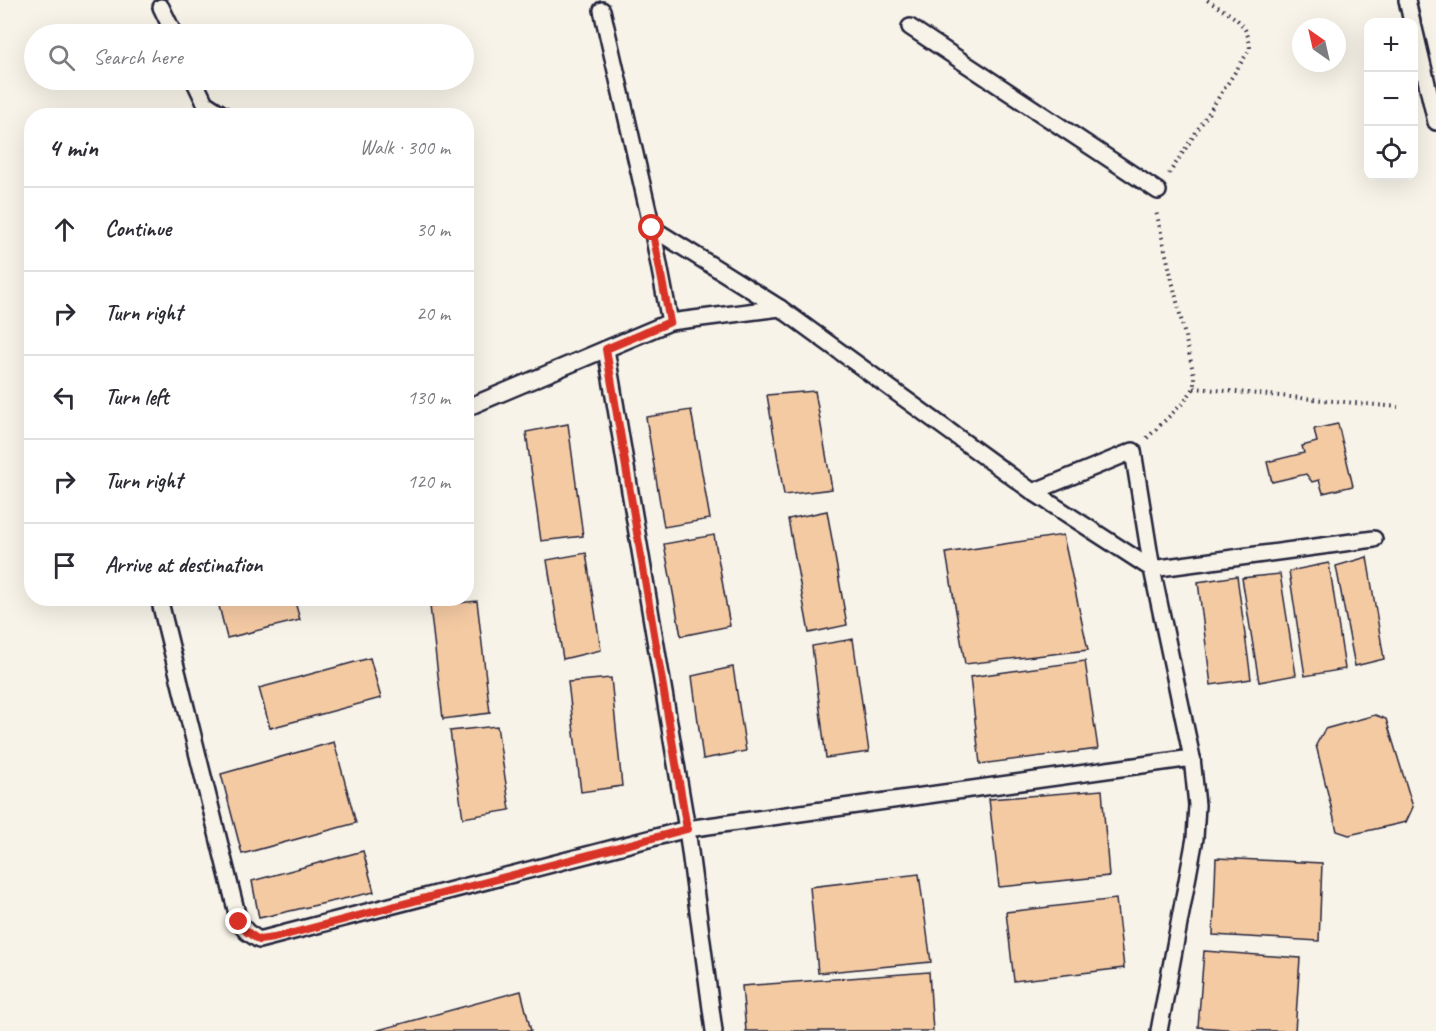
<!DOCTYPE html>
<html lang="en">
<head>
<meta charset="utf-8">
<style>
	:root { --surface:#fff; --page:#f2f2f3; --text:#2b2b33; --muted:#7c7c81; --line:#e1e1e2 }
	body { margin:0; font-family:Caveat,sans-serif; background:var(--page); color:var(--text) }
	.controls { position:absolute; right:18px; top:18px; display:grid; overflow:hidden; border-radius:12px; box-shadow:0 6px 24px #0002 }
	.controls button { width:54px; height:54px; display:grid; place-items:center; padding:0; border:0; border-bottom:2px solid var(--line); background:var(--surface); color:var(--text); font:30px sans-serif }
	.compass { position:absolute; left:1292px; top:18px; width:54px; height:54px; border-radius:50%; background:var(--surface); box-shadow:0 6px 24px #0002; rotate:326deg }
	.stop { position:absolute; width:18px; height:18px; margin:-14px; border:4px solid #d93025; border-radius:50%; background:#fff }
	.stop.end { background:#d93025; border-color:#fff; box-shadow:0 2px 6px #0008 }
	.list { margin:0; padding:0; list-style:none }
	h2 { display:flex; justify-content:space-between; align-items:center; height:78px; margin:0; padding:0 24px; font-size:26px }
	h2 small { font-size:20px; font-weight:400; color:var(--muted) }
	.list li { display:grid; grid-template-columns:39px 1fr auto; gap:18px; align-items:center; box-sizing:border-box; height:84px; padding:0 24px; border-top:2px solid var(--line) }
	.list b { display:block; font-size:22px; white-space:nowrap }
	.list em { font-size:20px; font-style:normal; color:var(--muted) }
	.icon { flex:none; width:33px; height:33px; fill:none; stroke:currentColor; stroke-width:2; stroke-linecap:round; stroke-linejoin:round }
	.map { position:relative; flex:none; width:1436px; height:1031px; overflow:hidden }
	.search { position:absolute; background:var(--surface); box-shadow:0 6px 24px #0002; left:24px; top:24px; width:450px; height:66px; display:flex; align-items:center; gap:15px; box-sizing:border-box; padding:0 21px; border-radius:33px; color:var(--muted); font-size:22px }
	.panel { position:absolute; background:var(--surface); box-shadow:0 6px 24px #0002; left:24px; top:108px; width:450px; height:498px; border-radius:24px }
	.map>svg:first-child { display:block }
	.building { fill:#f4caa3; stroke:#22223b; stroke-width:1.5 }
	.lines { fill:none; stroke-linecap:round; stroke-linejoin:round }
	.lane-casing { stroke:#22223b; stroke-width:20 }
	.path { stroke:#22223b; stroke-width:4; stroke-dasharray:1.5 4.5; stroke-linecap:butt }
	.lane { stroke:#f7f3e8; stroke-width:15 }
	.route { stroke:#d93025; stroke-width:8 }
</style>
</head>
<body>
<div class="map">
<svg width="1436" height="1031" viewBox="0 0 1436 1031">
	<rect width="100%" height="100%" fill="#f7f3e8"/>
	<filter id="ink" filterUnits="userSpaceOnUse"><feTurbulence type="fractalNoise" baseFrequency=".0167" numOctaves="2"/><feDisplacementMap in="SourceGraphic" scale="12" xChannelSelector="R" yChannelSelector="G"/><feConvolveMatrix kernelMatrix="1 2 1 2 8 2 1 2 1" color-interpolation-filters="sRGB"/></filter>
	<g filter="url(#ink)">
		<g class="building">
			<path d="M815 391 832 489 784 495 767 395Z"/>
			<path d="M691 410 710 519 664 527 646 417Z"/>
			<path d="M568 424 583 536 541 541 526 432Z"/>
			<path d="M1338 424 1353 486 1323 493 1319 480 1312 482 1306 474 1272 482 1267 462 1304 453 1302 446 1317 442 1314 429Z"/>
			<path d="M827 511 847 625 809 633 788 519Z"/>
			<path d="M714 535 730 626 681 636 664 544Z"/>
			<path d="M1063 535 1088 650 965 664 946 553Z"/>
			<path d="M586 553 601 650 563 659 547 560Z"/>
			<path d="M1367 557 1384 659 1355 666 1336 566Z"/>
			<path d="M1329 563 1345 669 1305 676 1289 571Z"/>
			<path d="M1280 574 1296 675 1259 682 1242 578Z"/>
			<path d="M1237 576 1251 679 1211 685 1198 582Z"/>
			<path d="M217 598H294L300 620 227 638Z"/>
			<path d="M477 601 490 713 443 719 430 606Z"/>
			<path d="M853 639 869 752 826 758 812 646Z"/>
			<path d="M370 658 381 698 270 728 259 688Z"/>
			<path d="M1085 661 1098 749 980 764 970 677Z"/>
			<path d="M733 667 746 751 703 759 692 676Z"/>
			<path d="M611 678 622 786 581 792 568 682Z"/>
			<path d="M1375 715 1386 719 1413 807 1406 822 1349 835 1337 831 1316 745 1325 729Z"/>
			<path d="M497 726 510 810 463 818 450 731Z"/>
			<path d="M334 742 356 823 242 854 221 774Z"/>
			<path d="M1102 790 1109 876 999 887 989 799Z"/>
			<path d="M363 851 374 892 259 918 252 881Z"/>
			<path d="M1216 858 1322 863 1319 941 1213 935Z"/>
			<path d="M919 874 931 962 818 973 810 887Z"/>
			<path d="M1116 899 1124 968 1014 981 1006 912Z"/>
			<path d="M1204 951 1300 958 1295 1031H1252L1198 1027Z"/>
			<path d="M929 972 933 1031H746L742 986Z"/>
			<path d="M521 991 531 1031H375Z"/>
		</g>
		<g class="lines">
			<defs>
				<g id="lane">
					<path d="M1407 0 1412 22"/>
					<path d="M161 7 174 34"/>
					<path d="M910 27 1158 191"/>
					<path d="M1414 28 1436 122"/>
					<path d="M194 80 205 103 225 116"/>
					<path d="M652 228 780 308 1033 492 1152 569 1374 539"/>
					<path d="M670 322 780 308"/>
					<path d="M466 408 670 322 652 228 602 10"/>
					<path d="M1033 492 1133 451 1152 569 1192 758 1197 805 1195 838 1159 1031"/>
					<path d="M159 598 239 922 247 932 259 940 687 829 606 349"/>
					<path d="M714 1031 687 829 1192 758"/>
				</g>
			</defs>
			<use href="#lane" class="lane-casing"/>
			<g class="path">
				<path d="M1169 174 1250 49C1249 20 1229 15 1207 0"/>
				<path d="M1194 388 1398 407"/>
				<path d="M1147 438 1184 402 1194 388V375L1156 211"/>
			</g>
			<use href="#lane" class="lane"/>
		</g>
	</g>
	<g class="lines" filter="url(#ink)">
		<path class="route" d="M239 922 247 932 259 940 274 938 687 829 606 349 670 322 652 228"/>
	</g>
</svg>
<div class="controls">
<button>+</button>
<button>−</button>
<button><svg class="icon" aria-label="locate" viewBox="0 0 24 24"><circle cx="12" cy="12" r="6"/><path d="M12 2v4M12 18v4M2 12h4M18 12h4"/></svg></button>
</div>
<svg class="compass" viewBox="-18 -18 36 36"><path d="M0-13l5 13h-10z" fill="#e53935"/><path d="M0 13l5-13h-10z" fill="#7c7c81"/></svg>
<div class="stop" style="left:652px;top:228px"></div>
<div class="stop end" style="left:239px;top:922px"></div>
<div class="search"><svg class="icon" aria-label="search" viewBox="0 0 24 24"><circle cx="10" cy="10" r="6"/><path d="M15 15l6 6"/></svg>Search here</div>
<section class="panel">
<h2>4 min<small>Walk · 300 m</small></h2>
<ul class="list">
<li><svg class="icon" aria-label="ahead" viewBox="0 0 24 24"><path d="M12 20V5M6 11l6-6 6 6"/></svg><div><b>Continue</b></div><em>30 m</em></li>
<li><svg class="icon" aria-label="right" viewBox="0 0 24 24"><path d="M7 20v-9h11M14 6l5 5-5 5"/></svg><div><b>Turn right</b></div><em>20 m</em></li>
<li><svg class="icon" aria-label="left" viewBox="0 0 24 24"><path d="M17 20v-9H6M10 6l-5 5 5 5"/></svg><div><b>Turn left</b></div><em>130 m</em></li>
<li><svg class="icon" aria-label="right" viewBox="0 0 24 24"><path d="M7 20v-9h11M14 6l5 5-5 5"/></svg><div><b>Turn right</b></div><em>120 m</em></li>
<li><svg class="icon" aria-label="arrive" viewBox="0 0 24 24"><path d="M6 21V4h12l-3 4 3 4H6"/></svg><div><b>Arrive at destination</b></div></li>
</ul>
</section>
</div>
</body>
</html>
